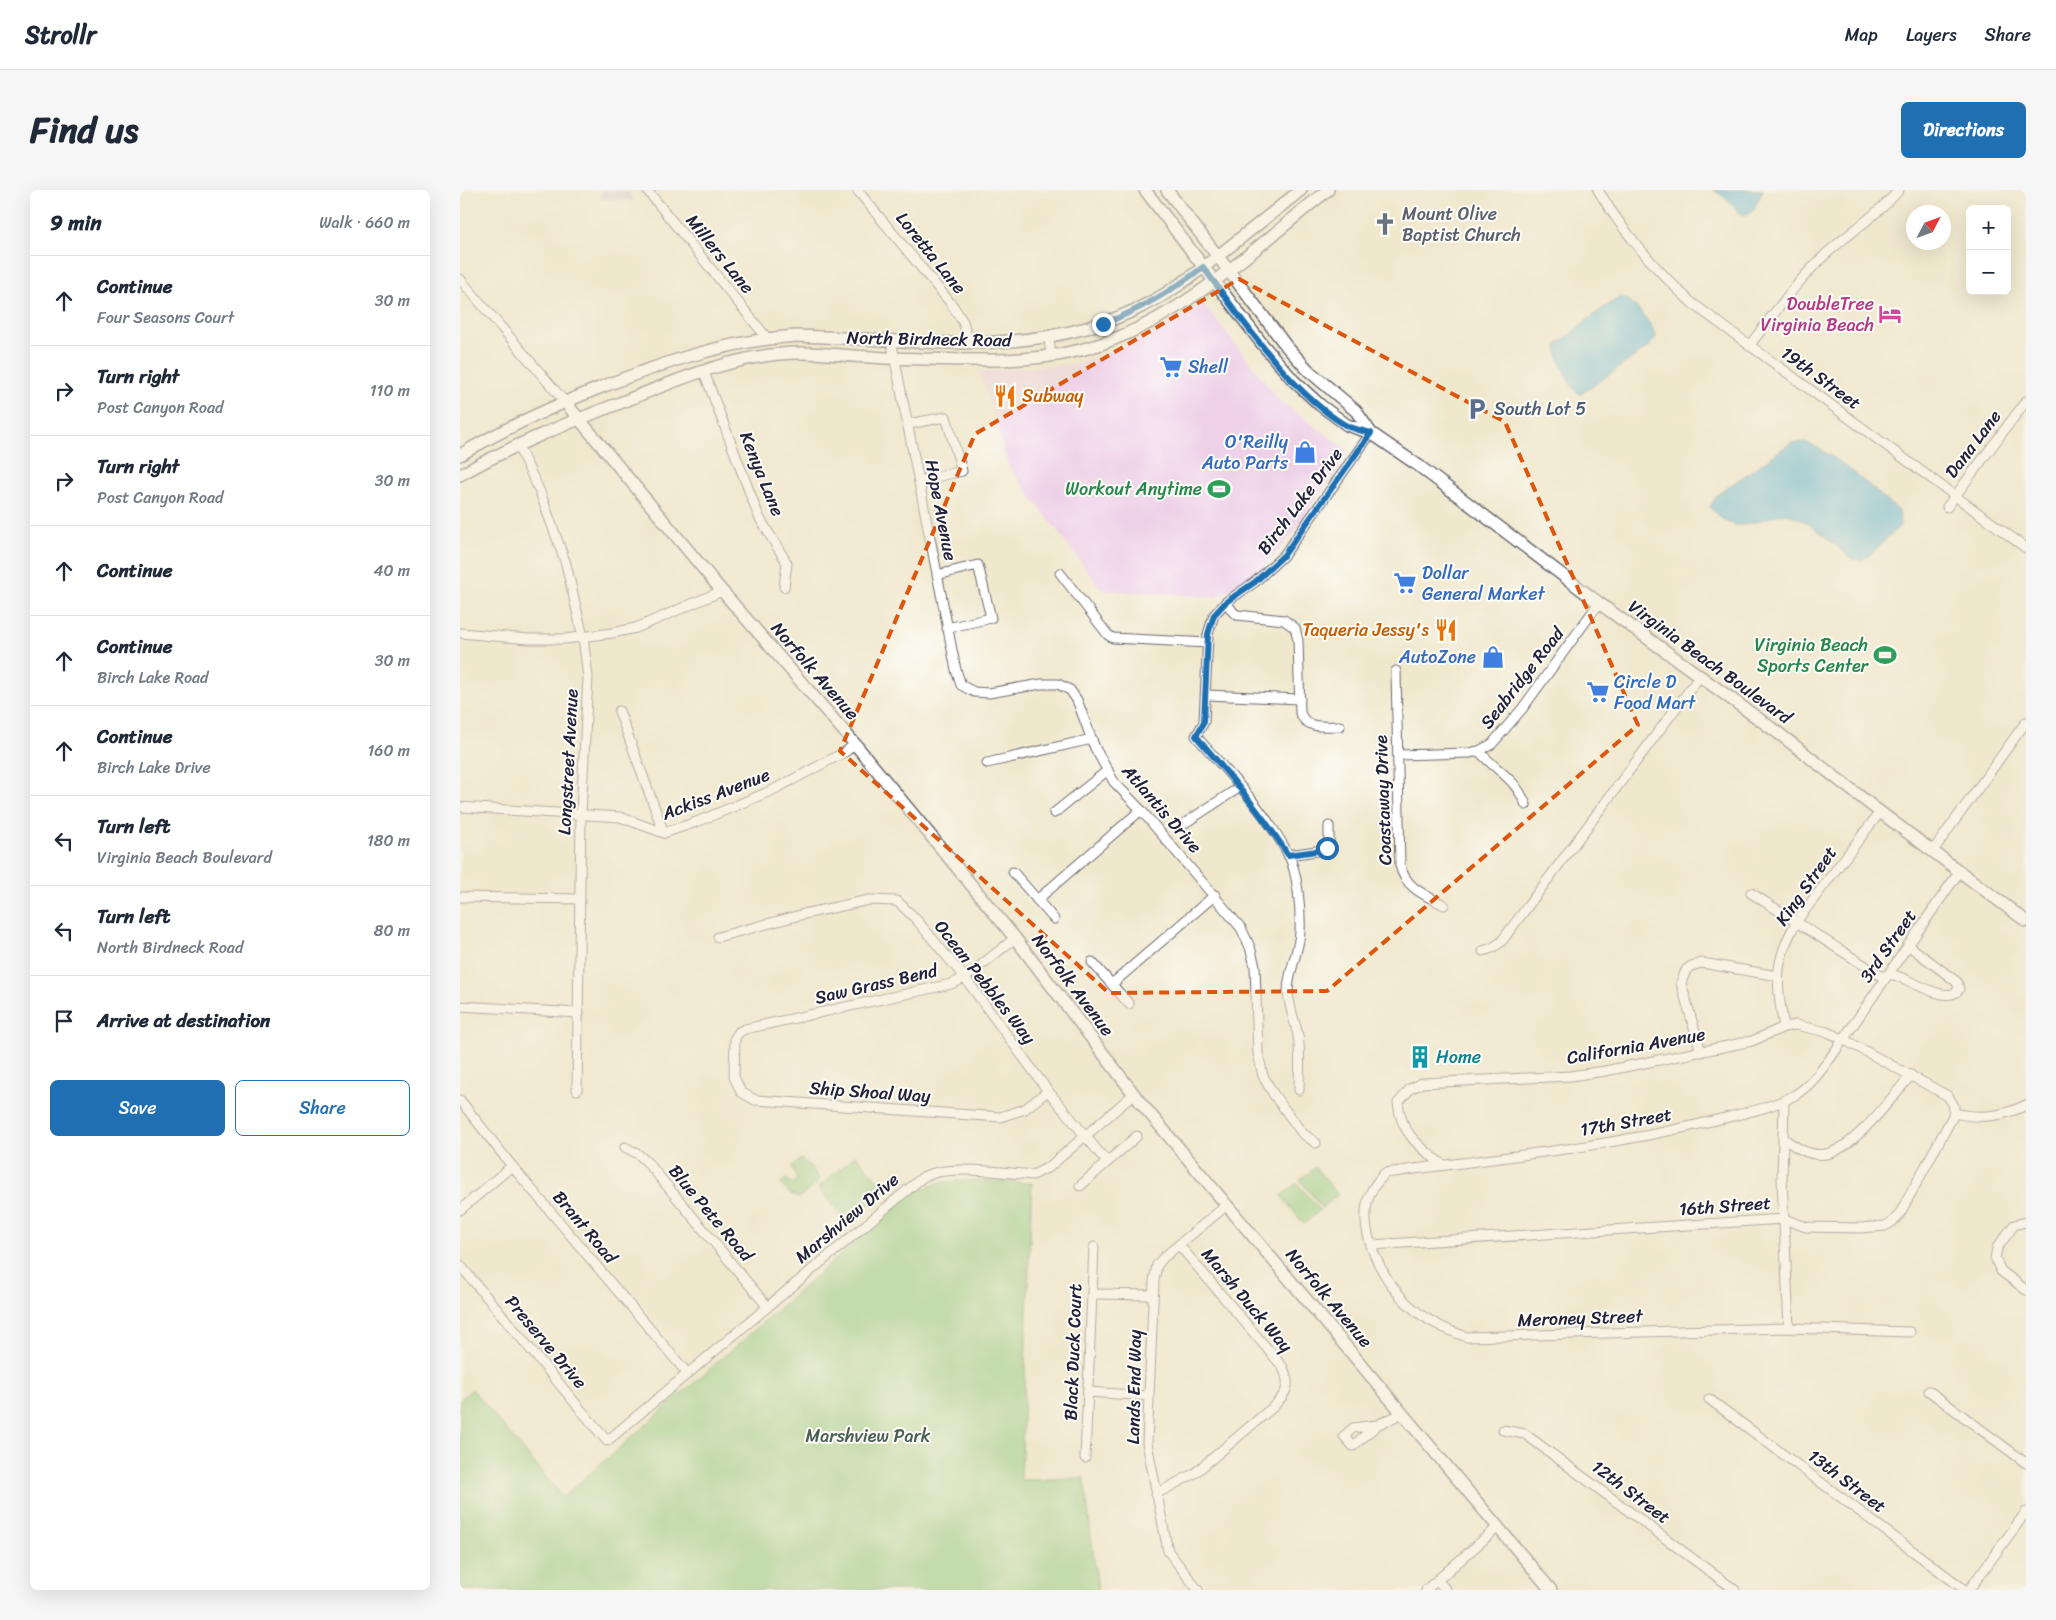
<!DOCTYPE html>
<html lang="en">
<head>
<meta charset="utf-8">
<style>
	:root { --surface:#fff; --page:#f6f6f7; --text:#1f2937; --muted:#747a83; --line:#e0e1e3; --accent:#1f6fb2 }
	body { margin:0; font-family:Sriracha,sans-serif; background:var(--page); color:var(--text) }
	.controls { position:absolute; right:15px; top:15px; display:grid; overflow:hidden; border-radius:8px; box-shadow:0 5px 20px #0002 }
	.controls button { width:45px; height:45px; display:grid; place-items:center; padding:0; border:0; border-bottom:1px solid var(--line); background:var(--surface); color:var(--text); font:25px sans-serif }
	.compass { position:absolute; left:1446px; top:15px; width:45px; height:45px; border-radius:50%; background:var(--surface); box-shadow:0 5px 20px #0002; rotate:49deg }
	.stop { position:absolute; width:15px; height:15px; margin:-11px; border:4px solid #1f6fb2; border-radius:50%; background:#fff }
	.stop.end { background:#1f6fb2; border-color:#fff; box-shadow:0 1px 5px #0008 }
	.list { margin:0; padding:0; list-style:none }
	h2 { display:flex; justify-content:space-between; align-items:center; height:65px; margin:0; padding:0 20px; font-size:21px }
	h2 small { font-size:16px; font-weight:400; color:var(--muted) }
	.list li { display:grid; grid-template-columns:32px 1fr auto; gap:15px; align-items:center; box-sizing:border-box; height:90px; padding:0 20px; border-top:1px solid var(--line) }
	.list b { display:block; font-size:19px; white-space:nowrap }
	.list p { margin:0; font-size:16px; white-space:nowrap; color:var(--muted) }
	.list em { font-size:16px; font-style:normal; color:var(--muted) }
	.actions { display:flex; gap:10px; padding:15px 20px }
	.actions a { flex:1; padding:11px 0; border:1px solid var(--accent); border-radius:8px; text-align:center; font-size:18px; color:var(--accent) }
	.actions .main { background:var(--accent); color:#fff }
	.icon { flex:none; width:28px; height:28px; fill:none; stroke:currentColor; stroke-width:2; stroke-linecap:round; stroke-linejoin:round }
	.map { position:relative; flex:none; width:1566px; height:1400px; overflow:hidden; border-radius:8px }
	header { display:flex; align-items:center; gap:30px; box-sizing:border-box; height:70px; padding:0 25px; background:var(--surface); border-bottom:1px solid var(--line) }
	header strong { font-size:24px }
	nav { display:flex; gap:28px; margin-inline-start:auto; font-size:18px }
	.intro { display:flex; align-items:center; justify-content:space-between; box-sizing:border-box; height:120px; padding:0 30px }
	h1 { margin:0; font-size:35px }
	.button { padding:12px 22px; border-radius:8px; background:var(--accent); color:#fff; font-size:18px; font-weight:700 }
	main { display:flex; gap:30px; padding:0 30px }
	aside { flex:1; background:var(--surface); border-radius:8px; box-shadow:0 5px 20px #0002 }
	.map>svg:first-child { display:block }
	.built { fill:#eed0e8 }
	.industrial { fill:#ccbed4 }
	.green { fill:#8fcc81; stroke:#58775e }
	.water { fill:#5fb7dc; stroke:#406c8c }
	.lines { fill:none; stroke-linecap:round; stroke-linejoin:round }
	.minor-casing { stroke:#6a676e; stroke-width:11 }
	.major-casing { stroke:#6a676e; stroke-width:14 }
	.minor { stroke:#fff; stroke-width:9 }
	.major { stroke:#fff; stroke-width:11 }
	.route { stroke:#1f6fb2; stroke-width:6 }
	.marked { fill:none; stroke:#de560e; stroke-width:4; stroke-dasharray:10 6; stroke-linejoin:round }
	.labels { text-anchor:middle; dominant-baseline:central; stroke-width:4; stroke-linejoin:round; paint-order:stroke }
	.worship-label { font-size:18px; fill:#5b616d; stroke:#fdfcf7; text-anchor:start }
	.street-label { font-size:18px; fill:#22223b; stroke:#fdfcf7 }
	.hotel-label { font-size:18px; fill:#b23c85; stroke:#fdfcf7; text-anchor:end }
	.shop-label { font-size:18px; fill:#366cbe; stroke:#fdfcf7; text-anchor:start }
	.food-label { font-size:18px; fill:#c56008; stroke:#fdfcf7; text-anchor:start }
	.service-label { font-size:18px; fill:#4e5e75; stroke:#fdfcf7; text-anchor:start }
	.leisure-label { font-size:18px; fill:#27864d; stroke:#fdfcf7; text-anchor:end }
	.culture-label { font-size:18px; fill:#0d838f; stroke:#fdfcf7; text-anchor:start }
	.park-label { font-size:18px; fill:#485e54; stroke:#fdfcf7 }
</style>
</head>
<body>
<header>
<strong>Strollr</strong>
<nav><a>Map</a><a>Layers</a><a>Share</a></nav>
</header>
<div class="intro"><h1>Find us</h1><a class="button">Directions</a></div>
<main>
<aside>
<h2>9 min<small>Walk · 660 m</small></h2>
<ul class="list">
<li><svg class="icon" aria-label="ahead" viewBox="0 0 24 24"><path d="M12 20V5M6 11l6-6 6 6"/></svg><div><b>Continue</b><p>Four Seasons Court</p></div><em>30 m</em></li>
<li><svg class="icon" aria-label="right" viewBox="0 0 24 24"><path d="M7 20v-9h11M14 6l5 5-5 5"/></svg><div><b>Turn right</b><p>Post Canyon Road</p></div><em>110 m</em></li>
<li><svg class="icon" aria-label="right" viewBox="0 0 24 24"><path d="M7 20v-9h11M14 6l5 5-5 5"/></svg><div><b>Turn right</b><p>Post Canyon Road</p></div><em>30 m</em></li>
<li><svg class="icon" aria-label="ahead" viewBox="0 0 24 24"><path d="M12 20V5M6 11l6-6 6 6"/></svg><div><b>Continue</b></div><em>40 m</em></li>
<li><svg class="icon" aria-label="ahead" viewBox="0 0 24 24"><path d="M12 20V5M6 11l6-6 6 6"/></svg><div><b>Continue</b><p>Birch Lake Road</p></div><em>30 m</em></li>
<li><svg class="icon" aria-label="ahead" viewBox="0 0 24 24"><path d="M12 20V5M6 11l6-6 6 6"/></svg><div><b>Continue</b><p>Birch Lake Drive</p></div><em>160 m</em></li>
<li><svg class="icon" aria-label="left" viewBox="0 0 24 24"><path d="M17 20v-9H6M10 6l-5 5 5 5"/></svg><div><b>Turn left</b><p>Virginia Beach Boulevard</p></div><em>180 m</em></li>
<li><svg class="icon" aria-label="left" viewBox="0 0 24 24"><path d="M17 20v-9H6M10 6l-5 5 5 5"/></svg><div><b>Turn left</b><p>North Birdneck Road</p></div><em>80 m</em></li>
<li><svg class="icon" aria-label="arrive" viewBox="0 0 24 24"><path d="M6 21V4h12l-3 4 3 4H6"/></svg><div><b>Arrive at destination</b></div></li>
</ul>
<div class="actions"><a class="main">Save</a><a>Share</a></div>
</aside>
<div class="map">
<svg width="1566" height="1400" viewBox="0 0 1566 1400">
	<rect width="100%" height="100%" fill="#fdfcf7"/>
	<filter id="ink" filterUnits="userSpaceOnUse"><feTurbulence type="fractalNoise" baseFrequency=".02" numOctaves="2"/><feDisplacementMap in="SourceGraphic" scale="10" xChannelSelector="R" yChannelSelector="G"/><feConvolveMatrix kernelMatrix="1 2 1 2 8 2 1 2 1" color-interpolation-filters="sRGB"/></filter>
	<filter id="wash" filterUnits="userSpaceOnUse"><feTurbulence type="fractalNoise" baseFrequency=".0096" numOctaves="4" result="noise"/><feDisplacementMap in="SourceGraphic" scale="20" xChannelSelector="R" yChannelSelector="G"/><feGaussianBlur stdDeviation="1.12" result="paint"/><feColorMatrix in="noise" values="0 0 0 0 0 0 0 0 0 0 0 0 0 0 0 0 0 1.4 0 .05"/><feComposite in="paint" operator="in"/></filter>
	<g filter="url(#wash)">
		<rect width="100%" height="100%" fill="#f0e8cd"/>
		<path class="built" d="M743 113 820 211 889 261 832 345 798 383 757 407 642 400 549 277 520 182 621 173 691 144Z"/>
		<path class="industrial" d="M141 0 167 1 174 10 141 9Z"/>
		<g class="green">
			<path d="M396 965 426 1000 387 1032 358 998Z"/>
			<path d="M341 969C348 973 358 984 359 992L339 1008 329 1003 320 994 326 989 333 994 337 990 332 976Z"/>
			<path d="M855 977 878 1005 862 1018 840 990Z"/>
			<path d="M511 990 572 993 561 1290 624 1288 638 1400H0V1210L12 1199 103 1307 450 1004 481 992Z"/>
			<path d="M837 993 860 1020 844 1034 821 1006Z"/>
		</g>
		<g class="water">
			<path d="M1253 0H1303L1293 21 1287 25C1277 24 1275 17 1268 10 1264 6 1258 3 1253 0Z"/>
			<path d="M1160 107C1173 109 1194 136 1196 148L1188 157 1121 204 1118 203C1111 198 1094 163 1097 155L1131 127Z"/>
			<path d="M1346 252C1381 268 1410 297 1439 321L1440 336 1409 366 1402 370 1392 369C1375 356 1347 327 1326 324 1322 323 1315 326 1311 327 1281 336 1273 343 1250 317L1257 305 1331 253Z"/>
		</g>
	</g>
	<g filter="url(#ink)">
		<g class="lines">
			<defs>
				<g id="minor">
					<path d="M187 0 307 148"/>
					<path d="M397 0 493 116 503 132 509 153"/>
					<path d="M1138 0C1164 44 1195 79 1232 113L1566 358"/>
					<path d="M0 89 105 212"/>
					<path d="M589 148 591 166"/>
					<path d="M431 150 496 480 501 495 514 502 529 503 581 494H598L610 500 617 510 635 558 654 592 681 620 781 738 790 757 795 776 798 863 803 886 814 905 842 943 856 953"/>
					<path d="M1289 156C1314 124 1337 91 1366 64 1390 42 1418 25 1439 0"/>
					<path d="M244 182 299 327 327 373 324 397"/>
					<path d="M448 234 486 227 502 281 459 291"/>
					<path d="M58 256 80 302 106 374 123 447 128 487 121 625 117 900"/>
					<path d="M1487 317 1566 211"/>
					<path d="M600 383 648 445 653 448 748 453"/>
					<path d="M477 385 518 375 531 428 487 438"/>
					<path d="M766 412 773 422 777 425 824 430 835 438 838 450 840 523C847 540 865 536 880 536"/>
					<path d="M0 443 69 449H105L152 443 176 438 262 401"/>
					<path d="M936 481 940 675C945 698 965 705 984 715"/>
					<path d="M746 505 840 509"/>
					<path d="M159 521 204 643"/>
					<path d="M1019 561C1037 582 1055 587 1066 615"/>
					<path d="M938 565 1009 563 1019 561 1032 554 1062 519 1139 413"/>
					<path d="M527 573 632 549"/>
					<path d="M0 617 160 627 204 643 239 631 313 600 385 562 395 554"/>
					<path d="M594 623 648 580"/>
					<path d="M719 637 780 597"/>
					<path d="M1472 662 1566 532"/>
					<path d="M828 665 864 660 869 654V636"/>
					<path d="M553 682 594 729"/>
					<path d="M1291 703 1421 786C1426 787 1429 784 1433 785 1446 786 1488 817 1499 799L1497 792 1448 755"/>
					<path d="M0 707 120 709"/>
					<path d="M577 710 681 620"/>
					<path d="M258 747 344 724 409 710 437 711 455 728 505 788 588 901 647 972"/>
					<path d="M555 748 505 788 491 794 285 839 279 842 275 848 274 887 281 902 295 910 540 927 565 919 588 901"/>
					<path d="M1023 761 1032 758 1041 752 1240 486"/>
					<path d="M632 772 669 814"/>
					<path d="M652 794 755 705"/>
					<path d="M0 816 119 823"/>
					<path d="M1324 837C1316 792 1313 770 1339 728L1420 622"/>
					<path d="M1241 862 1221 793 1226 780 1231 776 1242 773 1318 786"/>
					<path d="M839 900C839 883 841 863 838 846 835 831 829 817 828 802 828 781 839 762 840 742 841 720 838 683 828 664 805 620 768 583 736 546L744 532 748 444 754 425 766 412 795 392 824 365 911 243"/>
					<path d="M0 910 52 976 227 1183"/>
					<path d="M1324 911 1322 989 1329 1138"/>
					<path d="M1494 923C1520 929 1542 927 1566 915"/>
					<path d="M1323 948C1335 957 1350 967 1366 964 1394 959 1432 907 1451 885"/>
					<path d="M165 957 178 964 188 973 307 1116"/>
					<path d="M620 996 677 946"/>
					<path d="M0 1020 52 976"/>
					<path d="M1566 1032 1554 1035 1537 1058 1535 1069 1541 1081 1566 1100"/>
					<path d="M911 1055 1324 1029 1346 1037 1400 1038 1425 1036 1432 1032 1439 1025 1493 926 1494 916 1488 906 1383 849 1367 842 1336 835 1324 837 1292 851 1145 881 1110 886 962 893 950 899 938 913C941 944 960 957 983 975"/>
					<path d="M0 1075 147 1251 463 987C488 974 544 983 573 985L589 977 674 904"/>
					<path d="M632 1104 693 1105"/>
					<path d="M1450 1142 1329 1138 1007 1147C986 1140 967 1131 950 1116 923 1092 894 1038 911 1002 914 995 920 989 925 983 1034 968 1144 958 1252 931 1279 924 1310 919 1335 905 1350 896 1359 883 1369 870L1499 682"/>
					<path d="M1469 1201 1566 1273"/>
					<path d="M628 1202 688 1206"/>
					<path d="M1249 1209 1505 1400"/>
					<path d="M917 1235 893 1256 884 1246 893 1238 917 1235 943 1223"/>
					<path d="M1043 1240 1065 1244 1275 1400"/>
					<path d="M625 1268 634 1057"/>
					<path d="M696 1304 735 1283 813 1217C827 1203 832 1195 822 1176L719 1055"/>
					<path d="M977 1390 986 1400"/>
					<path d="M738 1400 708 1361 687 1253 694 1091 697 1075 704 1067 767 1015"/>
					<path d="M966 1400 1038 1337"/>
					<path d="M1509 1400 1566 1322"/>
				</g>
				<g id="major">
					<path d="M685 0 803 155 834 191 860 215 887 235 911 243 959 276 1139 413 1321 545 1420 622 1566 731"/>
					<path d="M707 0 827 157 849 181 896 221 911 243"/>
					<path d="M105 212 256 394 395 554 555 748 680 912 1091 1400"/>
					<path d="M0 265C43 239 87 219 134 200 200 174 264 151 336 146 455 149 579 172 689 113 714 100 736 83 758 66 786 44 813 22 841 0"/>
					<path d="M0 285C51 256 105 234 160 213 217 190 278 163 341 163 365 163 389 166 412 167 429 169 447 168 464 169 523 170 580 174 638 155 727 125 796 57 868 0"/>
				</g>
			</defs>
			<use href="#minor" class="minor-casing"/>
			<use href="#major" class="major-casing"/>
			<use href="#minor" class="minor"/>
			<use href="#major" class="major"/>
		</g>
	</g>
	<g class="lines" filter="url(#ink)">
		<path class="route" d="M643 134C679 120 712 101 743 77 782 129 829 201 885 235 893 239 903 241 911 243L824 365 795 392 766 412 754 425 748 444 744 532 736 546C769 585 801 622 828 665L864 660 867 658"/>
	</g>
	<path d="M0 0H1566V1400H0ZM779 89 1045 232 1178 535 867 801 649 803 380 561 515 244Z" fill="#f0e8cd" fill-opacity=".55" fill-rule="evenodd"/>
	<path class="marked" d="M779 89 1045 232 1178 535 867 801 649 803 380 561 515 244Z"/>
	<defs>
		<symbol id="church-bare" viewBox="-9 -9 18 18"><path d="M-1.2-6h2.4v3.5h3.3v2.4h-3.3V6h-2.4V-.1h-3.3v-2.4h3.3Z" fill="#6b7280" stroke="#fdfcf7" stroke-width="2.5" paint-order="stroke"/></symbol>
		<symbol id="hotel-bare" viewBox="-9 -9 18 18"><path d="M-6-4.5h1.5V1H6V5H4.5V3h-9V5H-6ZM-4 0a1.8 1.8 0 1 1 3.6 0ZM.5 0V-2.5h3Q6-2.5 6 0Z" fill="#d1479c" stroke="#fdfcf7" stroke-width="2.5" paint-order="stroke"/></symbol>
		<symbol id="supermarket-bare" viewBox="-9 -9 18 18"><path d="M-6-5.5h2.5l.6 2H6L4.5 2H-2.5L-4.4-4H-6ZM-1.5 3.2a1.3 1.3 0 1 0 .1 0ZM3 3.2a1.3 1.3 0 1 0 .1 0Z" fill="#3f7fe0" stroke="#fdfcf7" stroke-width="2.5" paint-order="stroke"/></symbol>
		<symbol id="restaurant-bare" viewBox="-9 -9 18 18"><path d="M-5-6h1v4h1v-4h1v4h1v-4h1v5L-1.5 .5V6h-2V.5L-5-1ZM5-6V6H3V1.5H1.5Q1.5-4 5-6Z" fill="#e8710a" stroke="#fdfcf7" stroke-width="2.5" paint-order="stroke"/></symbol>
		<symbol id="parking-bare" viewBox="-9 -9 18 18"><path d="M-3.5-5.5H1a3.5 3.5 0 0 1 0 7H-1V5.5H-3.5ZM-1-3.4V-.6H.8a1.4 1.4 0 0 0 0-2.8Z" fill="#5c6f8a" stroke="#fdfcf7" stroke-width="2.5" paint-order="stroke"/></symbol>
		<symbol id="shop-bare" viewBox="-9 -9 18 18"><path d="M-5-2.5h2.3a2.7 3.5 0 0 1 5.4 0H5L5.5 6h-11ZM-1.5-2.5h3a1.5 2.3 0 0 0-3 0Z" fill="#3f7fe0" stroke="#fdfcf7" stroke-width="2.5" paint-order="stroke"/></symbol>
		<symbol id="stadium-bare" viewBox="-9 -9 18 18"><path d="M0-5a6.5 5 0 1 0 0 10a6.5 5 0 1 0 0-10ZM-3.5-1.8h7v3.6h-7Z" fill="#2e9e5b" stroke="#fdfcf7" stroke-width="2.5" paint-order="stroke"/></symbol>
		<symbol id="building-bare" viewBox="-9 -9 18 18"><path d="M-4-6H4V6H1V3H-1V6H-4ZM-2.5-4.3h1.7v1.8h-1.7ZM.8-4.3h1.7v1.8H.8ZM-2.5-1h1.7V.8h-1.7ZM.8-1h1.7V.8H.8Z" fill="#0f9aa8" stroke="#fdfcf7" stroke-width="2.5" paint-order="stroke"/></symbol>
	</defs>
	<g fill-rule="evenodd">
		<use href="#church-bare" x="909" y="18" width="32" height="32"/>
		<use href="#hotel-bare" x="1414" y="108" width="32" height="32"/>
		<use href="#supermarket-bare" x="695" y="161" width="32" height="32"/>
		<use href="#restaurant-bare" x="529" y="190" width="32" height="32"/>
		<use href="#parking-bare" x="1001" y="203" width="32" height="32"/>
		<use href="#shop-bare" x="829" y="246" width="32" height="32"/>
		<use href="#stadium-bare" x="743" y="283" width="32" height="32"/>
		<use href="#supermarket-bare" x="929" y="377" width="32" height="32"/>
		<use href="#restaurant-bare" x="970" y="424" width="32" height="32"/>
		<use href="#stadium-bare" x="1409" y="449" width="32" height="32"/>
		<use href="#shop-bare" x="1017" y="451" width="32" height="32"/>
		<use href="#supermarket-bare" x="1122" y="486" width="32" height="32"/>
		<use href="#building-bare" x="944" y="851" width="32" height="32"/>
	</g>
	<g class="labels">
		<g class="worship-label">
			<text x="942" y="24">Mount Olive<tspan x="942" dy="21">Baptist Church</tspan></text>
		</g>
		<g class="street-label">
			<text transform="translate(471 63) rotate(51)">Loretta Lane</text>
			<text transform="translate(260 64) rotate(51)">Millers Lane</text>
			<text transform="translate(469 149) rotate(1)">North Birdneck Road</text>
			<text transform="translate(1361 188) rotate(36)">19th Street</text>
			<text transform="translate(1513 254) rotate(-53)">Dana Lane</text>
			<text transform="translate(302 284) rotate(68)">Kenya Lane</text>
			<text transform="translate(840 311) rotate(-53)">Birch Lake Drive</text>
			<text transform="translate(481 320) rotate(79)">Hope Avenue</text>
			<text transform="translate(1250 472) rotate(36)">Virginia Beach Boulevard</text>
			<text transform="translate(355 481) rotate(49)">Norfolk Avenue</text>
			<text transform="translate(1062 488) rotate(-52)">Seabridge Road</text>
			<text transform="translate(108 572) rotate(-87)">Longstreet Avenue</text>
			<text transform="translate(256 604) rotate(-21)">Ackiss Avenue</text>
			<text transform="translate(923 610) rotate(-92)">Coastaway Drive</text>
			<text transform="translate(702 619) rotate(49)">Atlantis Drive</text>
			<text transform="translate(1346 696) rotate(-55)">King Street</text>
			<text transform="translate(1428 756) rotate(-55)">3rd Street</text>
			<text transform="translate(525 792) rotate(52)">Ocean Pebbles Way</text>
			<text transform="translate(416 794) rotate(-13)">Saw Grass Bend</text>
			<text transform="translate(613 795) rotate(53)">Norfolk Avenue</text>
			<text transform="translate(1176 856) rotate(-10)">California Avenue</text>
			<text transform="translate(410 902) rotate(4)">Ship Shoal Way</text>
			<text transform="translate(1166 932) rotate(-10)">17th Street</text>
			<text transform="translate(1265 1016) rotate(-4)">16th Street</text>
			<text transform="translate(251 1023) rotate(50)">Blue Pete Road</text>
			<text transform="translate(387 1028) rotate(-40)">Marshview Drive</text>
			<text transform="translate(125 1037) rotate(50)">Brant Road</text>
			<text transform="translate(869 1108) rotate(50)">Norfolk Avenue</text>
			<text transform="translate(787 1110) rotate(50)">Marsh Duck Way</text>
			<text transform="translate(1120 1128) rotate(-2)">Meroney Street</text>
			<text transform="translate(86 1152) rotate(50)">Preserve Drive</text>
			<text transform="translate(613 1162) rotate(-88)">Black Duck Court</text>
			<text transform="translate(674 1197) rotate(-89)">Lands End Way</text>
			<text transform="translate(1387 1291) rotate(37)">13th Street</text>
			<text transform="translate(1171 1302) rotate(37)">12th Street</text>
		</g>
		<g class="hotel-label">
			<text x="1414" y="114">DoubleTree<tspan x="1414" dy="21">Virginia Beach</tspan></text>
		</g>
		<g class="shop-label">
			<text x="728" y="177">Shell</text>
			<text x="828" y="252" text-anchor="end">O'Reilly<tspan x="828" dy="21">Auto Parts</tspan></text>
			<text x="962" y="383">Dollar<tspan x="962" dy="21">General Market</tspan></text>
			<text x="1016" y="467" text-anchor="end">AutoZone</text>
			<text x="1154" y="492">Circle D<tspan x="1154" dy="21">Food Mart</tspan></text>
		</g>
		<g class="food-label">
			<text x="562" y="206">Subway</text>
			<text x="969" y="440" text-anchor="end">Taqueria Jessy's</text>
		</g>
		<g class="service-label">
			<text x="1034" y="219">South Lot 5</text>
		</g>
		<g class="leisure-label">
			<text x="742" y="299">Workout Anytime</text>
			<text x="1408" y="455">Virginia Beach<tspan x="1408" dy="21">Sports Center</tspan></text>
		</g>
		<g class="culture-label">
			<text x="976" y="867">Home</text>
		</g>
		<g class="park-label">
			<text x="408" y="1246">Marshview Park</text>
		</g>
	</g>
</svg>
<div class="controls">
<button>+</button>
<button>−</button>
</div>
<svg class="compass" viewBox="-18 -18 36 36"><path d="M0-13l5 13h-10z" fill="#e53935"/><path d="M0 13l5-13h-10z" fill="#747a83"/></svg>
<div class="stop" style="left:867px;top:658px"></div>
<div class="stop end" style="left:643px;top:134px"></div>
</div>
</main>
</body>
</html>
